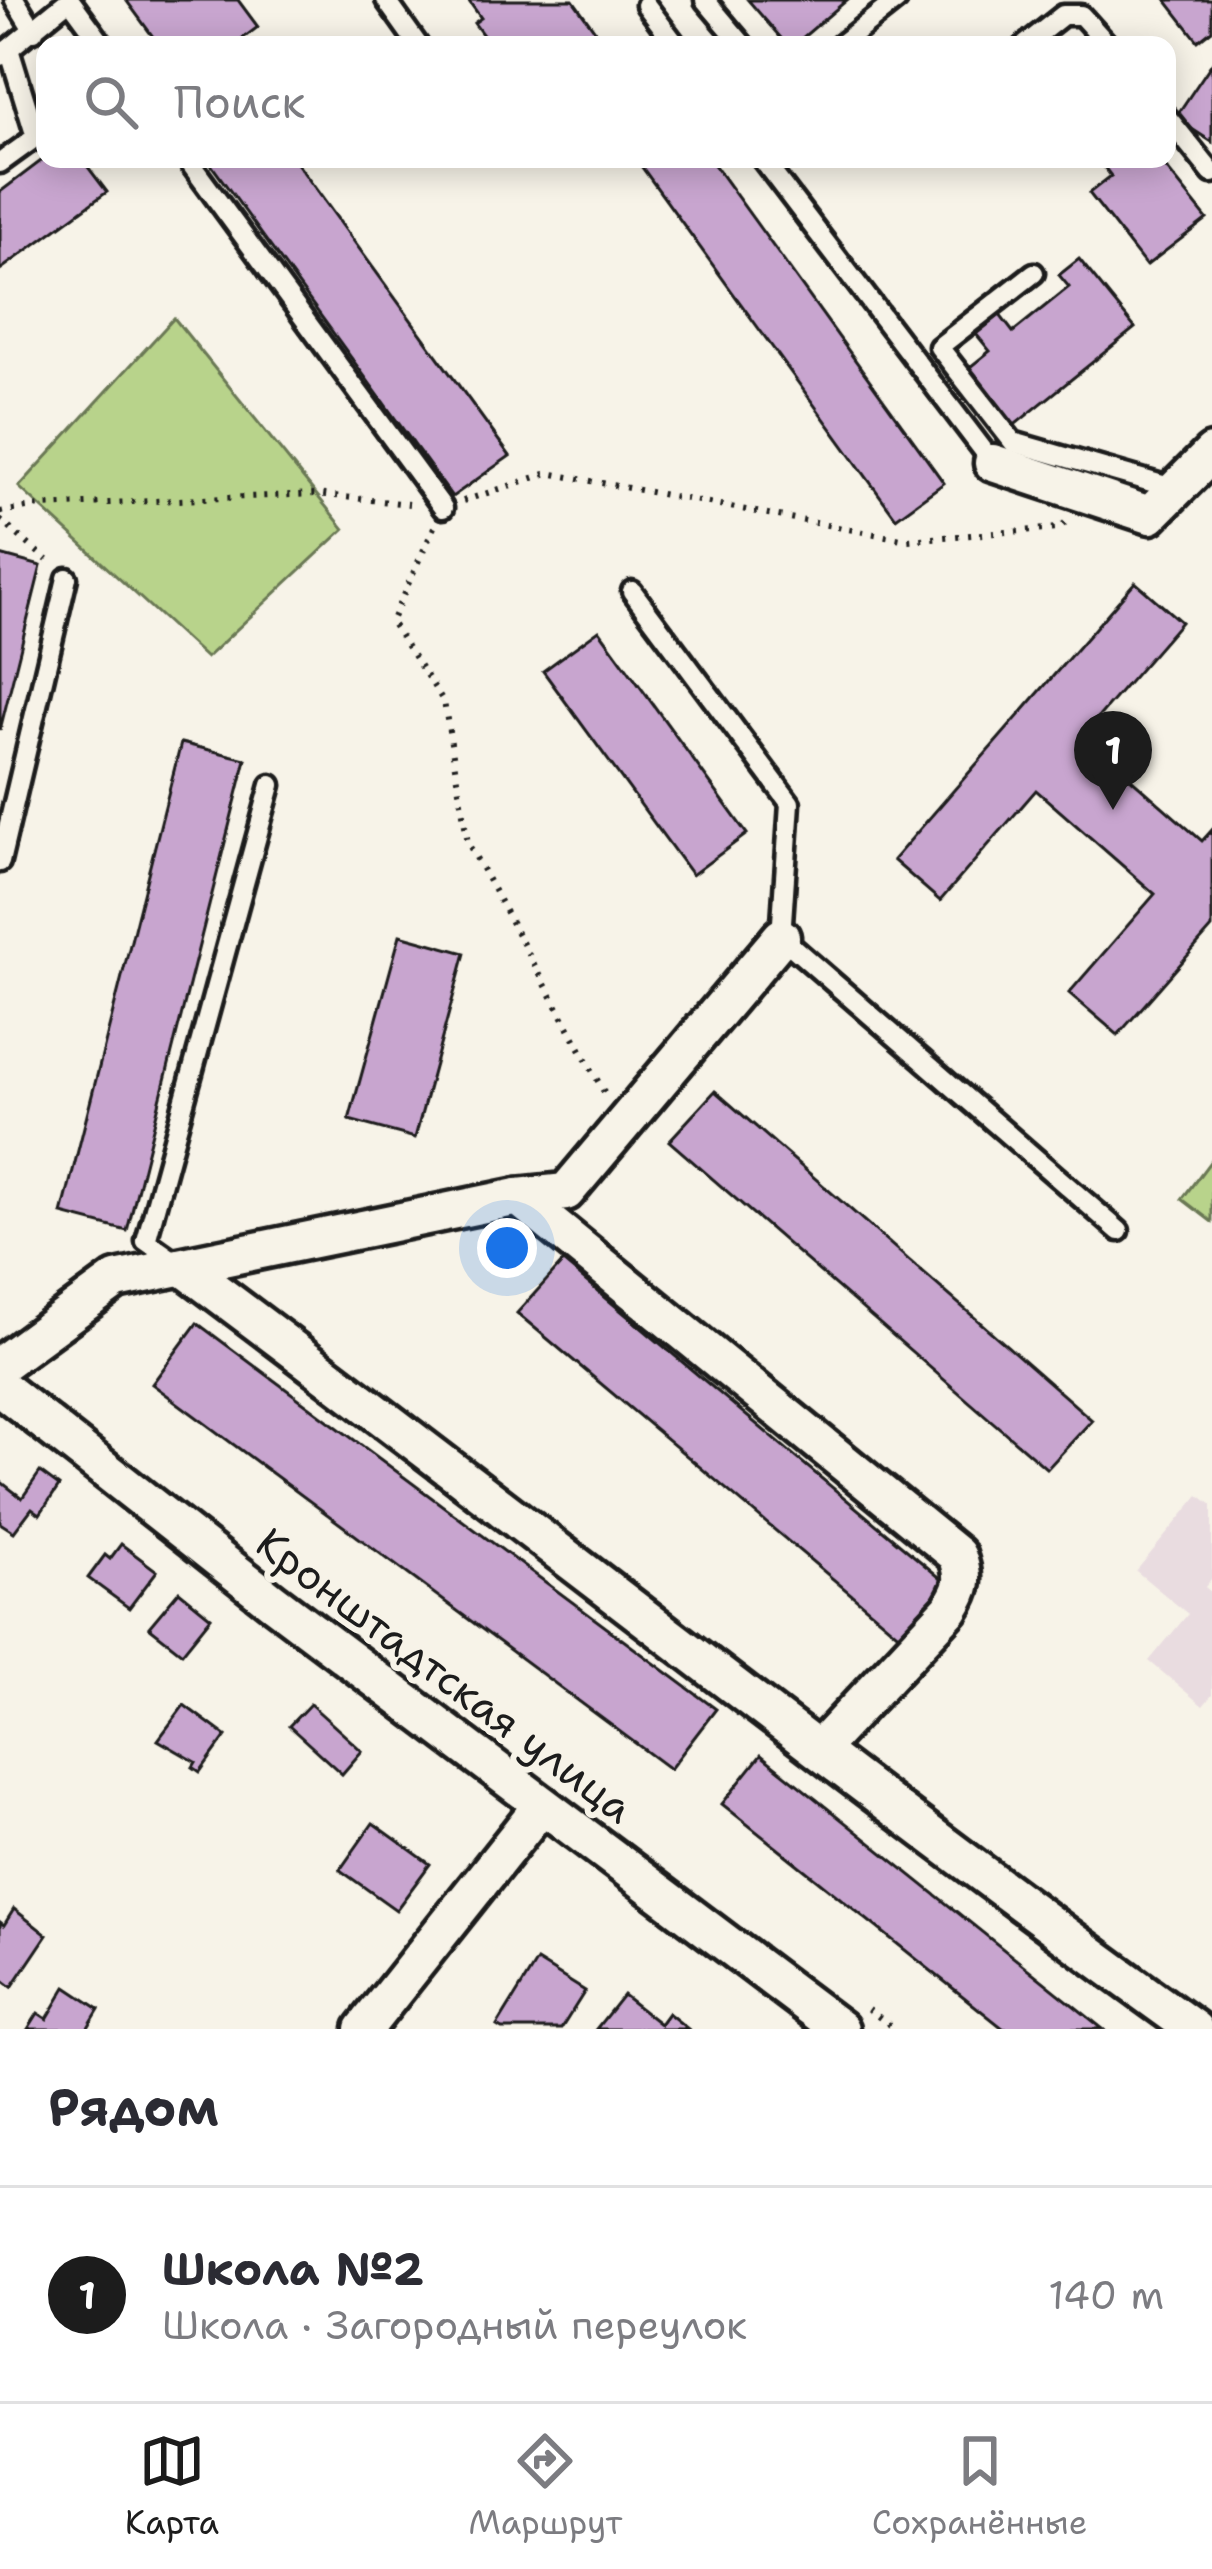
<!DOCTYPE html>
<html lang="ru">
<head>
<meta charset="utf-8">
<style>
	:root { --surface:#fff; --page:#f7f7f7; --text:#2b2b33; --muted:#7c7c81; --line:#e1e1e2; --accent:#1c1c1c }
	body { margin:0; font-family:"Shantell Sans",sans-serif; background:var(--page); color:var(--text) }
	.you { position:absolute; left:507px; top:1248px; width:42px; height:42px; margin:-30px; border:9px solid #fff; border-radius:50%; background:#1a73e8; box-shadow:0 0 0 18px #1a73e833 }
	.badge { display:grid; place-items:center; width:78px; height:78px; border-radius:50%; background:var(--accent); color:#fff; font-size:39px; font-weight:700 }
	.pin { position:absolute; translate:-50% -99px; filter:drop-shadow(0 3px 6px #0008) }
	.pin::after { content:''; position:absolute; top:63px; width:42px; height:36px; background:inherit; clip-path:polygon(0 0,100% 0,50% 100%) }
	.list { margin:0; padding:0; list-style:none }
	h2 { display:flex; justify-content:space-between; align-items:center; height:156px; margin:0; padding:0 48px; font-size:51px }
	h2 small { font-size:39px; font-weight:400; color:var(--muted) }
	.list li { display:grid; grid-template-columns:78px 1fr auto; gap:36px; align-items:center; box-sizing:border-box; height:216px; padding:0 48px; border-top:3px solid var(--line) }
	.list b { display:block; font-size:45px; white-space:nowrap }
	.list p { margin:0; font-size:39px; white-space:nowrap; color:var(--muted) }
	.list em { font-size:39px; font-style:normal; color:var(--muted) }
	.icon { flex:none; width:66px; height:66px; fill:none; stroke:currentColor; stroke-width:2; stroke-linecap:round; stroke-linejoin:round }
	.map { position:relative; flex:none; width:1212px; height:2029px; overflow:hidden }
	.search { position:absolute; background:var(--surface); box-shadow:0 6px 30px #0003; left:36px; right:36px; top:36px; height:132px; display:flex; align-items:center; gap:30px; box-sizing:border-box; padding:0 42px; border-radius:24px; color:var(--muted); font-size:45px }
	.sheet { height:372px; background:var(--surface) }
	nav { display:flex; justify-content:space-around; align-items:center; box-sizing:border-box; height:168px; border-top:3px solid var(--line); background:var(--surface); font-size:33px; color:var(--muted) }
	nav a { display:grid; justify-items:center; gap:6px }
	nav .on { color:var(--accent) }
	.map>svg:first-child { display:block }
	.built { fill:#e9dce0 }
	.green { fill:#b8d38b; stroke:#6a7854; stroke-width:3 }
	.building { fill:#c8a5cf; stroke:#1c1c1c; stroke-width:3 }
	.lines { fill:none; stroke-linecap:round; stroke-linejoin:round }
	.lane-casing { stroke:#1c1c1c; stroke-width:27 }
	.street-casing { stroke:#1c1c1c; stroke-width:45 }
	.path { stroke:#1c1c1c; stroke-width:6; stroke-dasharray:3 9; stroke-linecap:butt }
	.lane { stroke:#f7f3e8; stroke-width:18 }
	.street { stroke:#f7f3e8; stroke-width:36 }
	.labels { text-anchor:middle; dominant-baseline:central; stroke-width:12; stroke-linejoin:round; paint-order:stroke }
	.street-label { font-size:42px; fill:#1c1c1c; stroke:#f7f3e8 }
</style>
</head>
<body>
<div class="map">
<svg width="1212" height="2029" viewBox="0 0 1212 2029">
	<rect width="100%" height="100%" fill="#f7f3e8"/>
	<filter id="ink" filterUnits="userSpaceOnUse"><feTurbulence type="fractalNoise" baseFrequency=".00833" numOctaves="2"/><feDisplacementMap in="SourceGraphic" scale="24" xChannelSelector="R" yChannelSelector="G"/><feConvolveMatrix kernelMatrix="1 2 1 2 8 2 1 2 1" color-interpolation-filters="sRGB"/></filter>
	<g filter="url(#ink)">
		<path class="built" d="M1199 1495 1212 1505V1578L1205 1587 1212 1593V1695L1203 1706 1149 1661 1188 1614 1136 1571Z"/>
		<g class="green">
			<path d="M174 318 344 529 206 658 19 487Z"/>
			<path d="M1212 1159V1222L1182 1199Z"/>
		</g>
		<g class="building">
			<path d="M126 0H238L258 27 234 45H159Z"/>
			<path d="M468 0H573L604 43 490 45 474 23 481 18Z"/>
			<path d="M748 0H847L794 45H787Z"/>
			<path d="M1166 0H1212V30L1198 41Z"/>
			<path d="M1212 63V142L1175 118Z"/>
			<path d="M45 158 82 159 107 192 0 270V192Z"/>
			<path d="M207 159H294L510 456 452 497Z"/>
			<path d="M636 159H710L944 483 896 518Z"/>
			<path d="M1098 159H1159L1207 219 1146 266 1089 193 1111 176Z"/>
			<path d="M1079 259 1135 328 1011 428 965 371 990 351 976 334 1000 315 1013 332 1069 287 1059 275Z"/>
			<path d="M0 555 41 566 0 730Z"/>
			<path d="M1135 582 1181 622 1082 736 1202 841 1212 830V928L1118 1035 1069 993 1155 894 1036 790 940 901 893 860Z"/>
			<path d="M599 630 747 834 692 875 543 671Z"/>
			<path d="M181 743 246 759 127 1231 62 1214Z"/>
			<path d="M400 935 465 953 415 1138 349 1120Z"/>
			<path d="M715 1091 1092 1420 1047 1469 669 1141Z"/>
			<path d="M563 1262 951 1587 903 1638 517 1313Z"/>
			<path d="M197 1323 716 1709 670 1769 152 1384Z"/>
			<path d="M40 1472 59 1486 40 1514 32 1508 14 1532 0 1523V1481L22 1498Z"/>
			<path d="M121 1544 157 1571 129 1608 88 1578 105 1555 110 1559Z"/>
			<path d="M179 1591 211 1617 182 1653 149 1627Z"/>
			<path d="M310 1704 362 1751 342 1774 289 1726Z"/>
			<path d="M184 1705 226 1736 200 1772 193 1767 196 1762 158 1740Z"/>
			<path d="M761 1755 1103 2029H1004L722 1804Z"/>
			<path d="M373 1823 430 1864 396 1910 340 1870Z"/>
			<path d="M14 1909 47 1935 12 1987 0 1978V1922L4 1925Z"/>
			<path d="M537 1961 585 1991 561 2029H502L497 2026Z"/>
			<path d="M66 1987 99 2009 87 2029H28L38 2013 47 2019Z"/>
			<path d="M623 1995 660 2024 668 2013 688 2029H596Z"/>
		</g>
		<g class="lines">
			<defs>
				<g id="lane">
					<path d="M15 0 34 31"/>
					<path d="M70 0 103 45"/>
					<path d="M386 0 418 45"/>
					<path d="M705 0 743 45"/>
					<path d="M646 5 676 45"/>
					<path d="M840 45 897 0"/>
					<path d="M1025 45 1063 15H1081L1108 45"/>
					<path d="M0 56 69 0"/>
					<path d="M1167 117 1212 173"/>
					<path d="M187 159 443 508"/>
					<path d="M762 159 993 463"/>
					<path d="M0 163 36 137 9 49"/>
					<path d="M1034 273 939 347 1013 442 1176 489"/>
					<path d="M632 591 790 803 781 937 1119 1231"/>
					<path d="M0 862 67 578"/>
					<path d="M180 1265 146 1241 271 785"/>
				</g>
				<g id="street">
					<path d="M993 463 1150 515 1212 453"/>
					<path d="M518 1197 957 1555C966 1579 963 1588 950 1609L820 1748"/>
					<path d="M183 1267C522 1519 852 1783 1194 2029"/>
					<path d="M0 1365 116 1280 518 1197 566 1192 781 937"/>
					<path d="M0 1387 272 1601 840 2029"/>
					<path d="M364 2029 541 1806"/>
				</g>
			</defs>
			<use href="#lane" class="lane-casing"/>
			<use href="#street" class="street-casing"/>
			<g class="path">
				<path d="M463 501 548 473 907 540 1059 528 1066 522"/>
				<path d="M0 512 40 506 316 494 409 504"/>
				<path d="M0 520 47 560"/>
				<path d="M434 527 391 622 444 702 468 843 605 1094"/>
				<path d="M868 2009 895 2029"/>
			</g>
			<use href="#lane" class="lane"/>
			<use href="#street" class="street"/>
		</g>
	</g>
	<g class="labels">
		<g class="street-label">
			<text transform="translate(445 1675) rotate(37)">Кронштадтская улица</text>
		</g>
	</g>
</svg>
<div class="you"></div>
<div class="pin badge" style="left:1113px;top:810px">1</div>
<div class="search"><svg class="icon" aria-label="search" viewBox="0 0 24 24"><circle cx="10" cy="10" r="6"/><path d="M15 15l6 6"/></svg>Поиск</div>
</div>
<section class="sheet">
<h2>Рядом<small></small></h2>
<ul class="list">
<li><span class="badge">1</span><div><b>Школа №2</b><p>Школа · Загородный переулок</p></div><em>140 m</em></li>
</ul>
</section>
<nav>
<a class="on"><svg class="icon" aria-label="map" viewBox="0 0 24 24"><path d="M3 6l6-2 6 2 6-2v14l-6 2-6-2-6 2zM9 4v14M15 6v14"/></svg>Карта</a>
<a><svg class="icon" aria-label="directions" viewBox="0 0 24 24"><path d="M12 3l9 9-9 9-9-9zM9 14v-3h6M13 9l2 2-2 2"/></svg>Маршрут</a>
<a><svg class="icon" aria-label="saved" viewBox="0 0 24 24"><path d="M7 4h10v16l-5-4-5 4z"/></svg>Сохранённые</a>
</nav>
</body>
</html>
